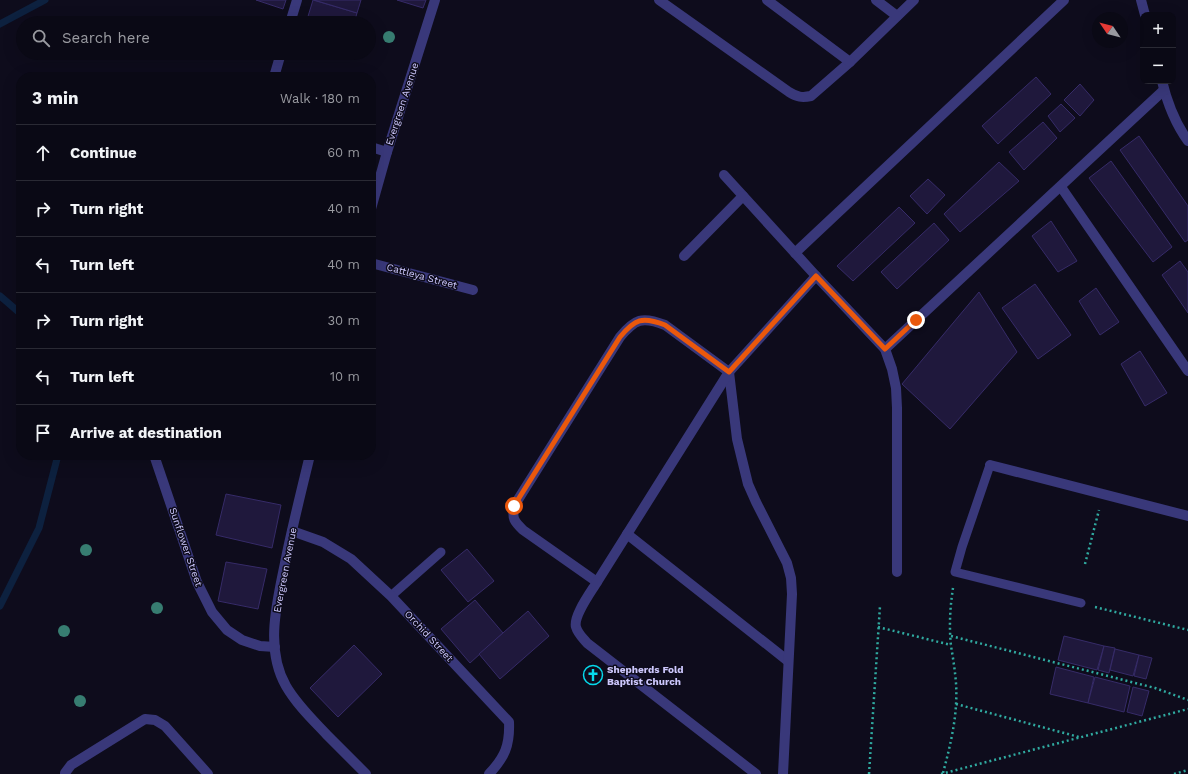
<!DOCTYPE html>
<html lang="en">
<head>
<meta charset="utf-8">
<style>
	:root { --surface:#0a0915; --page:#13121e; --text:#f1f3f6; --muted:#999aa0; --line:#2a2a34 }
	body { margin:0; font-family:"Work Sans",sans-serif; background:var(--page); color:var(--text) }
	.controls { position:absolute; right:12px; top:12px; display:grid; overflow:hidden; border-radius:8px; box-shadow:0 4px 16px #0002 }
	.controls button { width:36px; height:36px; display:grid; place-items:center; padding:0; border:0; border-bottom:1px solid var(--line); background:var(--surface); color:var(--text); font:20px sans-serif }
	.compass { position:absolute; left:1092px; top:12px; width:36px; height:36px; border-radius:50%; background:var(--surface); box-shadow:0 4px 16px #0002; rotate:305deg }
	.stop { position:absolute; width:12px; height:12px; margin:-9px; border:3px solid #ea580c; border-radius:50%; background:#fff }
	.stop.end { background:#ea580c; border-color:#fff; box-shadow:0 1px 4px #0008 }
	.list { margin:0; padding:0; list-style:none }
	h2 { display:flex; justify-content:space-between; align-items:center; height:52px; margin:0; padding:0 16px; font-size:17px }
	h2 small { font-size:13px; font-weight:400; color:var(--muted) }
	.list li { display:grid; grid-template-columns:26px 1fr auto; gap:12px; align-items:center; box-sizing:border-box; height:56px; padding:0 16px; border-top:1px solid var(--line) }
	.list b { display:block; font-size:15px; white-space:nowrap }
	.list em { font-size:13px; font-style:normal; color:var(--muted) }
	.icon { flex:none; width:22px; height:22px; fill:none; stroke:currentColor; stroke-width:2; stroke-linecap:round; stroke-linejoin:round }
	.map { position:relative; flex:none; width:1188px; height:774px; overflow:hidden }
	.search { position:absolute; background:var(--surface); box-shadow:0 4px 16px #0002; left:16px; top:16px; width:360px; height:44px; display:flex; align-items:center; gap:10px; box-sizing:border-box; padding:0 14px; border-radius:22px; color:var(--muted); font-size:15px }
	.panel { position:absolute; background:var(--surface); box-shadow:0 4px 16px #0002; left:16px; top:72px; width:360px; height:388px; border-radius:16px }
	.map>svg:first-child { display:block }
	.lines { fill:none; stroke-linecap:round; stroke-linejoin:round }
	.stream { stroke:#0d213f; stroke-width:7 }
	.building { fill:#1f183c; stroke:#362b68 }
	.path { stroke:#30aaa0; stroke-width:2.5; stroke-dasharray:2 3; stroke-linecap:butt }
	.lane { stroke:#39387a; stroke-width:9 }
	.street { stroke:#39387a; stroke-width:10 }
	.tree { fill:#377d71 }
	.route { stroke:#ea580c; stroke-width:5 }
	.labels { text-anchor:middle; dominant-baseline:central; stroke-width:3; stroke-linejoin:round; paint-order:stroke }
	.street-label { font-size:10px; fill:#cdc8fd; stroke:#0e0c1c }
	.poi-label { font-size:10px; font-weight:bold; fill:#cdc8fd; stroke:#0e0c1c; text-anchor:start }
</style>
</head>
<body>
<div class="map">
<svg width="1188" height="774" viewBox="0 0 1188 774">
	<rect width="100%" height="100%" fill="#0e0c1c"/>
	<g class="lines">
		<g class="stream">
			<path d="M0 24 45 0"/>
			<path d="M0 296 21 314"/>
			<path d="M0 606 39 528 58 455"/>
		</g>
	</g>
	<g class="building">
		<path d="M256 0H286L283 9Z"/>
		<path d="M313 0 357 13 354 23H306Z"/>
		<path d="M314 0H361L357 13Z"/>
		<path d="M397 0H426L423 8Z"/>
		<path d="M1036 77 1051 94 998 144 982 126Z"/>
		<path d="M1080 84 1094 100 1080 116 1064 100Z"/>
		<path d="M1061 104 1075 118 1060 132 1048 116Z"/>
		<path d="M1043 122 1057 138 1024 170 1009 152Z"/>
		<path d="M1139 136 1188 206V240L1185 242 1120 150Z"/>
		<path d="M1111 161 1172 247 1153 262 1089 178Z"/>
		<path d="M999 162 1019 181 960 232 944 214Z"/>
		<path d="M928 179 945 195 927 214 910 196Z"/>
		<path d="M899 207 915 223 853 281 837 266Z"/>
		<path d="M1051 221 1077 261 1058 272 1032 236Z"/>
		<path d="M934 223 949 240 897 289 881 272Z"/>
		<path d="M1180 261 1188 272V313L1162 275Z"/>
		<path d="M1035 284 1071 335 1038 359 1002 308Z"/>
		<path d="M1096 288 1119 322 1100 335 1079 301Z"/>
		<path d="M979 292 1017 352 950 429 902 384Z"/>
		<path d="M1140 351 1167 393 1145 406 1121 364Z"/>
		<path d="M226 494 281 505 272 548 216 535Z"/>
		<path d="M467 549 494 581 468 602 441 570Z"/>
		<path d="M226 562 267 569 258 609 218 601Z"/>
		<path d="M475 600 503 633 470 663 441 629Z"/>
		<path d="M528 611 549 636 500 679 479 654Z"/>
		<path d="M1064 636 1104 646 1097 670 1058 660Z"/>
		<path d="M354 645 382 674 338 717 310 688Z"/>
		<path d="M1104 646 1115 648 1109 673 1098 670Z"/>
		<path d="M1115 649 1139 655 1133 676 1110 670Z"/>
		<path d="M1139 655 1152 658 1146 679 1134 676Z"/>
		<path d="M1056 667 1094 677 1088 703 1050 694Z"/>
		<path d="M1095 677 1130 686 1124 712 1088 703Z"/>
		<path d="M1133 687 1149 691 1142 716 1127 712Z"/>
	</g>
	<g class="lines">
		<g class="path">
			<path d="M1085 564 1099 510"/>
			<path d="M1095 607 1188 630"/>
			<path d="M878 627 951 645"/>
			<path d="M951 636 1155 688 1188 700"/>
			<path d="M956 704 1079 737"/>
			<path d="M943 773C951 743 958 714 956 683 955 670 953 658 951 646 949 627 950 607 953 588"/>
			<path d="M869 774 880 606"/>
			<path d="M941 774 1188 709"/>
			<path d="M1174 774 1188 770"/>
		</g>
		<g class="lane">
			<path d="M990 465 962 547 955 572 1081 603"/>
			<path d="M391 596 441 552"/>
		</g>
		<g class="street">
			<path d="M659 0 789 92C797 97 802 98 811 96L850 62 914 0"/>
			<path d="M767 0 850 62"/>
			<path d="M876 0 897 16"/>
			<path d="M1141 0 1145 15"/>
			<path d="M290 23 297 0"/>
			<path d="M274 77 281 53"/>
			<path d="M1162 81C1167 102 1175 123 1188 141"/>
			<path d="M371 147 387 152"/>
			<path d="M724 175 816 276 885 349 892 369 896 388 897 408V572"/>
			<path d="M1061 187 1188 371"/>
			<path d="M371 209 387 152 435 0"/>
			<path d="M795 253 1064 0"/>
			<path d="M684 256 743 196"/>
			<path d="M371 263 473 290"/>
			<path d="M885 349 1164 90"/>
			<path d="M154 455 197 582 212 612 227 630 242 640 260 646 275 647"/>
			<path d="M310 455C302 488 294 520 287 553 279 595 263 646 286 686 297 705 313 720 327 735 340 748 353 761 366 774"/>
			<path d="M990 465 1188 516"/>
			<path d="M292 531 323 542 351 559 391 596 509 722C510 745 505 757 489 774"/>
			<path d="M627 534 788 661"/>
			<path d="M597 582 523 530C514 521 512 519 514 506L620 337C635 319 642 316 665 325L729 372 737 439 748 484 756 502 787 563 791 578 792 594 783 774"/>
			<path d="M65 774V773L71 765 145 719 155 720 165 726 208 774"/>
			<path d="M756 774 587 643C583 638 578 634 576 627 573 616 591 592 597 582L729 372 816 276"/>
		</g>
	</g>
	<g class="tree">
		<circle cx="389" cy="37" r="6"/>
		<circle cx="86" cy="550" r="6"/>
		<circle cx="157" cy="608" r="6"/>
		<circle cx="64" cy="631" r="6"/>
		<circle cx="80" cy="701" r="6"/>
	</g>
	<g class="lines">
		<path class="route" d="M514 506 620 337C635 319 642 316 665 325L729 372 816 276 885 349 916 320"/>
	</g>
	<defs>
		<symbol id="church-ring" viewBox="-11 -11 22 22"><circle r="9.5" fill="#0e0c1c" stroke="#06d9eb" stroke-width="1.5"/><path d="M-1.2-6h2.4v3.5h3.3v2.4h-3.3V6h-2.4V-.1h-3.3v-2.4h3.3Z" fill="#06d9eb"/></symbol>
	</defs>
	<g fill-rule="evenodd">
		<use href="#church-ring" x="582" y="664" width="22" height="22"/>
	</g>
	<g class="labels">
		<g class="street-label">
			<text transform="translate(402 104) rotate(-72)">Evergreen Avenue</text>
			<text transform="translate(422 276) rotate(15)">Cattleya Street</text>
			<text transform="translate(186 547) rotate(71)">Sunflower Street</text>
			<text transform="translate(285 570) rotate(-79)">Evergreen Avenue</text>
			<text transform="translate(429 636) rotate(47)">Orchid Street</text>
		</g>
		<g class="poi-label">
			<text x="607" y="669">Shepherds Fold<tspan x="607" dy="12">Baptist Church</tspan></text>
		</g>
	</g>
</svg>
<div class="controls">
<button>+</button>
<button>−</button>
</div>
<svg class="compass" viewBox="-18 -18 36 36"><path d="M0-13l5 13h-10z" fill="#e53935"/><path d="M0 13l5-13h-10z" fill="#999aa0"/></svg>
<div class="stop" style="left:514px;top:506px"></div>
<div class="stop end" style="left:916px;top:320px"></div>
<div class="search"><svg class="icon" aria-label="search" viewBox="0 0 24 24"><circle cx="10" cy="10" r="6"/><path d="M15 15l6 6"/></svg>Search here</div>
<section class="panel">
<h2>3 min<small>Walk · 180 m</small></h2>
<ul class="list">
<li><svg class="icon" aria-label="ahead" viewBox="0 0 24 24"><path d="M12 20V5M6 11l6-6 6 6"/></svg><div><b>Continue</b></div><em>60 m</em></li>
<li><svg class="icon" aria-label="right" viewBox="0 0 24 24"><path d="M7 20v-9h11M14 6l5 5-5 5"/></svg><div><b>Turn right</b></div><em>40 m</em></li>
<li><svg class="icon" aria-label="left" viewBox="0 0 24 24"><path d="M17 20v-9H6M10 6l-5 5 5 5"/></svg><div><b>Turn left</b></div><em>40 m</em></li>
<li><svg class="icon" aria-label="right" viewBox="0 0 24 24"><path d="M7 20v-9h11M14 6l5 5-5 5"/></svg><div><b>Turn right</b></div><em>30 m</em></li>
<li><svg class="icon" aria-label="left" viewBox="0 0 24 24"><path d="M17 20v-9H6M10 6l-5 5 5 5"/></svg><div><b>Turn left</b></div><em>10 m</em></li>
<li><svg class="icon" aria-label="arrive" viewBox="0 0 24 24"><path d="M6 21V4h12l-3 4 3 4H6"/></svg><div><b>Arrive at destination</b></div></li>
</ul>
</section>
</div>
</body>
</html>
